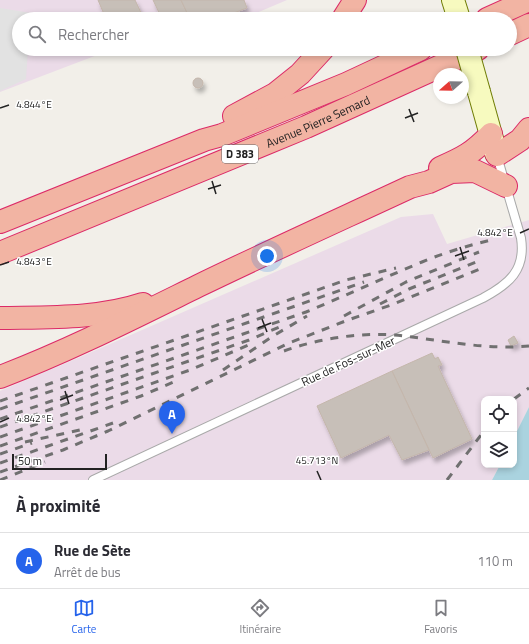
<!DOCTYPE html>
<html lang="fr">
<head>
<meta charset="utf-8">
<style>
	:root { --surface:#fff; --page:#f7f7f7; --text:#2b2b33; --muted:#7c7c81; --line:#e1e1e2; --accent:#2563eb }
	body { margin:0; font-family:"Titillium Web",sans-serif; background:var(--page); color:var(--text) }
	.controls { position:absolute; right:12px; bottom:12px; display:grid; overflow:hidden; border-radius:8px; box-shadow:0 2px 6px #0003 }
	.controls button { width:36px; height:36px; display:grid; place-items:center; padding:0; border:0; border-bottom:1px solid var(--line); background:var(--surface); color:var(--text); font:20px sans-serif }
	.compass { position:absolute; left:433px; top:68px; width:36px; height:36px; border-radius:50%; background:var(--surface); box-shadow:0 2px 6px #0003; rotate:250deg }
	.scale { position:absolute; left:12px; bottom:10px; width:95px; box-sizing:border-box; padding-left:4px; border:2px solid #222; border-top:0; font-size:11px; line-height:14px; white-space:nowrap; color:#222; -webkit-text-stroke:3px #fff; paint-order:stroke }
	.you { position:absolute; left:267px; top:256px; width:14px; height:14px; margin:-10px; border:3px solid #fff; border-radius:50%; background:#1a73e8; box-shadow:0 0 0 6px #1a73e833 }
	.badge { display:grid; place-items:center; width:26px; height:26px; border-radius:50%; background:var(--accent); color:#fff; font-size:13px; font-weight:700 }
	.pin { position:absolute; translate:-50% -33px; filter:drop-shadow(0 1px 2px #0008) }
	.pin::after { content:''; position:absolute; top:21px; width:14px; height:12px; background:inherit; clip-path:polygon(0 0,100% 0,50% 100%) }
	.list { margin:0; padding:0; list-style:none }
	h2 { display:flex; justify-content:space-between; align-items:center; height:52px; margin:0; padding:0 16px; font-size:17px }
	h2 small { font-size:13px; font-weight:400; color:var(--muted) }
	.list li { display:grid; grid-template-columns:26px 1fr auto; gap:12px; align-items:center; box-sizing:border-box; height:56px; padding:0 16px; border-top:1px solid var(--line) }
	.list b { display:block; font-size:15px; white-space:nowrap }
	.list p { margin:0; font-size:13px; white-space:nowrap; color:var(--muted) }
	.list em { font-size:13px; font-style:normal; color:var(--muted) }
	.icon { flex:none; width:22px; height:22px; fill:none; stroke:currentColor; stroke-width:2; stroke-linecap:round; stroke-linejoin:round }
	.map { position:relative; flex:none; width:529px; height:480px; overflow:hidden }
	.search { position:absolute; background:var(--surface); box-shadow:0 2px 6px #0003; left:12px; right:12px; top:12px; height:44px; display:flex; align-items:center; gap:10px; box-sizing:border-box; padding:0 14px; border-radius:22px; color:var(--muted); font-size:15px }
	.sheet { height:108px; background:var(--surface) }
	nav { display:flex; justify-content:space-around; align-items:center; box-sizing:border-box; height:56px; border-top:1px solid var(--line); background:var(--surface); font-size:11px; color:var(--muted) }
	nav a { display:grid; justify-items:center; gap:2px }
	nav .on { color:var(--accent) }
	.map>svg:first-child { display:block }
	.industrial { fill:#ebdbe8 }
	.parking { fill:#e2e2e2 }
	.water { fill:#aad3df }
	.building { fill:#c7bfb8; stroke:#c4b6ab; filter:url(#shadow) }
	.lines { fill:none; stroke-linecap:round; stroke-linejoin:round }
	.service-casing { stroke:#a9a9a9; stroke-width:10 }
	.secondary-casing { stroke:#707d05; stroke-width:24 }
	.trunk-casing { stroke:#dc2a67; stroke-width:24 }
	.service { stroke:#fff; stroke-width:8 }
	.secondary { stroke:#f7fabf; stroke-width:22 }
	.trunk { stroke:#f2b4a3; stroke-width:22 }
	.rail { stroke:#707070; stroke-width:3; stroke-dasharray:8 8; stroke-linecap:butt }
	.secondary-bridge-casing { stroke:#707d05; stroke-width:24; stroke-linecap:butt }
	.secondary-bridge { stroke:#f7fabf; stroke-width:22 }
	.ticks { fill:none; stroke:#222; stroke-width:1.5 }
	.labels { text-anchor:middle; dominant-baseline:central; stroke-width:3; stroke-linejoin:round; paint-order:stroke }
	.shield { fill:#fff; stroke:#646464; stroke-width:1 }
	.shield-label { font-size:11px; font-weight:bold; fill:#222 }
	.street-label { font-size:12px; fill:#222; stroke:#fff }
	.ticks-label { font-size:10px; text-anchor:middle; fill:#222; stroke:#fff; stroke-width:3; stroke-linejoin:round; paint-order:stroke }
</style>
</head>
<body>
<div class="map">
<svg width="529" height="480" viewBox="0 0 529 480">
	<defs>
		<filter id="shadow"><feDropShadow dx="2.5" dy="4.5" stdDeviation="2" flood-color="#0004"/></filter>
	</defs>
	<rect width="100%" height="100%" fill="#f2efe9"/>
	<g class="industrial">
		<path d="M0 0H287L242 19H19V49H113L0 92Z"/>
		<path d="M433 214 447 244 529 220V407L514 437V399H484V465H500L492 480H0V391L78 358 401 217Z"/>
	</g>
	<path class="parking" d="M0 8 31 13 30 19H19V49H28L26 79 0 91Z"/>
	<path class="water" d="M529 407V480H492L500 465H514V437Z"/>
	<g class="building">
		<path d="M98 0H135L144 19H106Z"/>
		<path d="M153 0H181L190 19H162Z"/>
		<path d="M181 0H244L247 8 218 19H190Z"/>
		<circle cx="198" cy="83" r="5"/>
		<path d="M514 336 518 343 511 346 508 340Z"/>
		<path d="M432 353 435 359 438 357 442 365 438 366 472 439 433 458 392 371Z"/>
		<path d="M392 371 429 450 402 460 389 435 341 458 317 406Z"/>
	</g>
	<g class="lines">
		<defs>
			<path id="service" d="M93 480 483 298C509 284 526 270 521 238L497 156"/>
			<g id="secondary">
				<path d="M453 0 459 19"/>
				<path d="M479 92 496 153"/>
			</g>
			<g id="trunk">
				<path d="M343 19 355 0"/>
				<path d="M487 19 529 0"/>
				<path d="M510 34 529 25"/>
				<path d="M234 116 275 94 300 74 323 49"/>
				<path d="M497 155 520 140 529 129"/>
				<path d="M440 168C463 158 473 153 491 134"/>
				<path d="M0 222 204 140 222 135 346 84 421 49"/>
				<path id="s1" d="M0 253 306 127 478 49"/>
				<path d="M0 318C48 317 98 319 143 304"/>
				<path d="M0 377C68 351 133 318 198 286 268 252 339 220 410 187L429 182 451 172 475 171 506 186"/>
			</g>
		</defs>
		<use href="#service" class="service-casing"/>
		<use href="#secondary" class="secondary-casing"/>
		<use href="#trunk" class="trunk-casing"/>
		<use href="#service" class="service"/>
		<use href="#secondary" class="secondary"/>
		<use href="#trunk" class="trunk"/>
		<g class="rail">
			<path d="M380 304 409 289 481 260"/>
			<path d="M344 316 406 282 479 252"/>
			<path d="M284 351C320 338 366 331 404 336 446 341 487 350 529 346"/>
			<path d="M223 370 273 336 307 316"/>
			<path d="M514 399 529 388"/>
			<path d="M0 401 346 280 396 268"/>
			<path d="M0 409 364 282"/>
			<path d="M0 419 306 312C345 296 383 278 422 262 446 252 470 245 495 239"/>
			<path d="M0 427 249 340 284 325"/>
			<path d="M0 437 190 370 251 344"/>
			<path d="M25 442 80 430"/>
			<path d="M0 446 141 396 176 381"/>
			<path d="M0 454 32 443"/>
			<path d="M0 463 113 423"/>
			<path d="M0 472 63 450 108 431 289 343 348 320 391 305 485 267"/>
			<path d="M0 480 45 462"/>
			<path d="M447 480 484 431"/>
		</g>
		<defs>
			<path id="secondary-bridge" d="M467 49 479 92"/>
		</defs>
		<use href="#secondary-bridge" class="secondary-bridge-casing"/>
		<use href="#secondary-bridge" class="secondary-bridge"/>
	</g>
	<path class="ticks" d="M0 108 9 105M409 109 414 122M405 118 418 113M212 181 216 194M208 189 221 185M520 233 529 229M460 247 464 260M455 256 469 251M0 265 9 262M262 319 267 332M258 328 271 323M65 391 69 404M60 400 73 395M0 422 9 418M317 471 321 480"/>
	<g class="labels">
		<rect class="shield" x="222" y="145" width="36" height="18" rx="3"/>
		<g class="shield-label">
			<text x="240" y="154">D 383</text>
		</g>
		<g class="street-label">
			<text stroke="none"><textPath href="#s1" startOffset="344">Avenue Pierre Semard</textPath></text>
			<text transform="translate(348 361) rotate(-25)">Rue de Fos-sur-Mer</text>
		</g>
	</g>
	<g class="ticks-label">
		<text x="34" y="108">4.844°E</text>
		<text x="495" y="236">4.842°E</text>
		<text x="34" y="265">4.843°E</text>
		<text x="34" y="422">4.842°E</text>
		<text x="317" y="464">45.713°N</text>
	</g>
</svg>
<div class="controls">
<button><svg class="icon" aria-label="locate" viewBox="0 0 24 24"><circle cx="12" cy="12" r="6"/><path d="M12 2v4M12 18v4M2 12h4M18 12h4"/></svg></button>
<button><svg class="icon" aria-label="layers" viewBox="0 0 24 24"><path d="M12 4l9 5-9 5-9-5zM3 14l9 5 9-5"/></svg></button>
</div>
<svg class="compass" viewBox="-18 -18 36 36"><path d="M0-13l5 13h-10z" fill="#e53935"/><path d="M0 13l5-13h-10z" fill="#7c7c81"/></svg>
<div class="scale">50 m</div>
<div class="you"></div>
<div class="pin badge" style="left:172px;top:434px">A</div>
<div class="search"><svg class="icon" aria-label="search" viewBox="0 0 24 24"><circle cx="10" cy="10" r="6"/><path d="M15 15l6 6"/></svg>Rechercher</div>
</div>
<section class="sheet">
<h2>À proximité<small></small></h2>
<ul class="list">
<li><span class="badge">A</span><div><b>Rue de Sète</b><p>Arrêt de bus</p></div><em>110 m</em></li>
</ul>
</section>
<nav>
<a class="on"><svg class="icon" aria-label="map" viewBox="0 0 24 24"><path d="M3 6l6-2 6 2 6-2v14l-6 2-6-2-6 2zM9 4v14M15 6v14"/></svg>Carte</a>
<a><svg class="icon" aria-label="directions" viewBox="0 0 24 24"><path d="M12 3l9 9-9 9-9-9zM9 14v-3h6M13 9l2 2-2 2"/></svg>Itinéraire</a>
<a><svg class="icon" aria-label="saved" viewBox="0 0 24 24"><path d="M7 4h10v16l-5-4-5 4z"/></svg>Favoris</a>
</nav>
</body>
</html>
